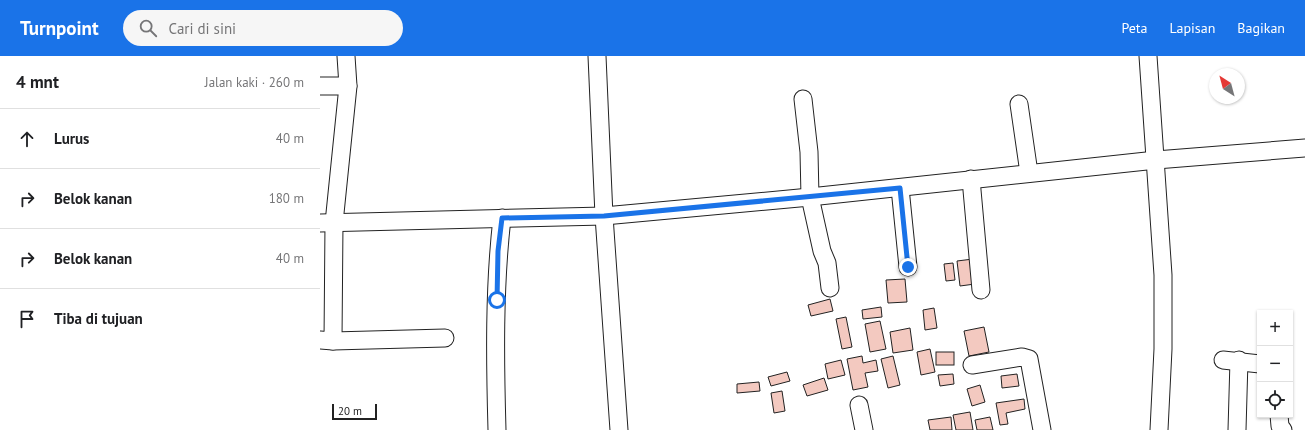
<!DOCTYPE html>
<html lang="id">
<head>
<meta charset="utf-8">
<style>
	:root { --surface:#fff; --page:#f6f6f6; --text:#202124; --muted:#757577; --line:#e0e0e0; --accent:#1a73e8 }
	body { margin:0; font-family:"PT Sans",sans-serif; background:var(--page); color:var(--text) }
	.controls { position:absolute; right:12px; bottom:12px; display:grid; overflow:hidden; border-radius:0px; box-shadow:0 1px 3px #0004 }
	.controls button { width:36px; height:36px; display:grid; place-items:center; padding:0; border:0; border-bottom:1px solid var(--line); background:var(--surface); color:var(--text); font:20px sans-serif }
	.compass { position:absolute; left:889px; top:12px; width:36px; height:36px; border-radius:50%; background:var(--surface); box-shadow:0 1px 3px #0004; rotate:324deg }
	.scale { position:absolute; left:12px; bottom:10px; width:45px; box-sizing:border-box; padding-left:4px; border:2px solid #222; border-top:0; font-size:11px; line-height:14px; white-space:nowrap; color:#222; -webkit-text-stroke:3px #fff; paint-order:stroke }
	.stop { position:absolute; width:12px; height:12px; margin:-9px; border:3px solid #1a73e8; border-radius:50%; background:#fff }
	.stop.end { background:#1a73e8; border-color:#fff; box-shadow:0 1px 4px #0008 }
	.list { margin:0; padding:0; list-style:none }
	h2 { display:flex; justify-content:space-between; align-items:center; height:52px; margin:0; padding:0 16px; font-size:17px }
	h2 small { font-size:13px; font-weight:400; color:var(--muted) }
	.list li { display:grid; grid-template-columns:26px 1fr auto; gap:12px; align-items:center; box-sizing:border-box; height:60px; padding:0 16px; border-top:1px solid var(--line) }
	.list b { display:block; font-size:15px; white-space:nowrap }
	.list em { font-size:13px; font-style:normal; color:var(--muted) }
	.icon { flex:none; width:22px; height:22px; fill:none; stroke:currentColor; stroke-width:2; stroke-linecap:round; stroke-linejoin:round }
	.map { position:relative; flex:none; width:985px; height:374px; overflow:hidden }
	header { display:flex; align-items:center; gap:24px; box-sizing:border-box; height:56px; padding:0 20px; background:var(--accent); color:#fff }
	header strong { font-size:19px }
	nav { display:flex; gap:22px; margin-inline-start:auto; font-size:14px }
	.search { width:280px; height:36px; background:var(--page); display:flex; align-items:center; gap:10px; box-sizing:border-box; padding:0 14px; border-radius:22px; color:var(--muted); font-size:15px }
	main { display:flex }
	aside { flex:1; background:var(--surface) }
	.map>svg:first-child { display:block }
	.building { fill:#f3c9c0; stroke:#222 }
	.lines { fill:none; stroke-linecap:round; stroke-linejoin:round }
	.minor-casing { stroke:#222; stroke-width:19 }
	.minor { stroke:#fff; stroke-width:17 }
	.route { stroke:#1a73e8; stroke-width:5 }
</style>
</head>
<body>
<header>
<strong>Turnpoint</strong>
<div class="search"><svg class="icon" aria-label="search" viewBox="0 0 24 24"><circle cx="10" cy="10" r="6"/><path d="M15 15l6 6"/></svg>Cari di sini</div>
<nav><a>Peta</a><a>Lapisan</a><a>Bagikan</a></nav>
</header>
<main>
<aside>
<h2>4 mnt<small>Jalan kaki · 260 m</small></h2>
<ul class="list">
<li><svg class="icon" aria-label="ahead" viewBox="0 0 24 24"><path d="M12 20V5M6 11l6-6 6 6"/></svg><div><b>Lurus</b></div><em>40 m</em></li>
<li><svg class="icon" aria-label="right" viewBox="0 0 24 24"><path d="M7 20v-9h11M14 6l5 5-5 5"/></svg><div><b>Belok kanan</b></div><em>180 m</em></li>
<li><svg class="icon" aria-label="right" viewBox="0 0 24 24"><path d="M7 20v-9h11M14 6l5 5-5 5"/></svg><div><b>Belok kanan</b></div><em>40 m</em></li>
<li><svg class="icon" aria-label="arrive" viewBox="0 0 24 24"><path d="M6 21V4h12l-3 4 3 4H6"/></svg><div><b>Tiba di tujuan</b></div></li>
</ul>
</aside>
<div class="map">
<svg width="985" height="374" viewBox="0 0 985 374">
	<rect width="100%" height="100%" fill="#fff"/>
	<g class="building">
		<path d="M653 203 655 228 640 230 637 205Z"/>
		<path d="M633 207 635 224 626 225 624 208Z"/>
		<path d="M585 223 587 246 568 247 566 224Z"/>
		<path d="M510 243 513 255 491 260 488 249Z"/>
		<path d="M561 251 562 261 543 263 542 254Z"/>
		<path d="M614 252 617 272 605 274 603 254Z"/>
		<path d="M526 261 532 291 522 293 516 263Z"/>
		<path d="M560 265 566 293 550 296 545 268Z"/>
		<path d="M664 271 669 296 649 300 644 275Z"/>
		<path d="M590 272 593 294 573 297 570 276Z"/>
		<path d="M610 293 615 316 601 319 597 296Z"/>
		<rect x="616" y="296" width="18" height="13"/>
		<path d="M542 300 543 307 556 304 558 315 545 317 548 331 533 334 527 303Z"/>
		<path d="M573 300 580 329 568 332 561 303Z"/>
		<path d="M521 304 525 319 508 323 505 308Z"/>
		<path d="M467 316 470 325 451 330 448 321Z"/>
		<path d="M633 318 634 328 620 330 618 319Z"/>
		<path d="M697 318 699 330 682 332 681 320Z"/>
		<path d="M504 322 508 334 487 340 483 329Z"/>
		<path d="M439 326 440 335 417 337V328Z"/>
		<path d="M660 329 665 346 652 350 647 333Z"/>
		<path d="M462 335 465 355 454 357 451 337Z"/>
		<path d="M704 343 705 353 686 357 688 368 680 369 676 347Z"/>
		<path d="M650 356 653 374H636L633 359Z"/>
		<path d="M631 361 632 374H610L608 364Z"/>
		<path d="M670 361 673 374H657L655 364Z"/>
	</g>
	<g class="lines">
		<defs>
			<g id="minor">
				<path d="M277 0 284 160 299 374"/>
				<path d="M828 0 843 219V293L839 374"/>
				<path d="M0 30H28"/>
				<path d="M483 43 489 96 490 141 502 195 507 207 510 232"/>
				<path d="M699 48 709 117"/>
				<path d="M651 123 661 234"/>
				<path d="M580 132 588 211"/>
				<path d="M0 167 284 160 490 141 836 104 985 92"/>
				<path d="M0 284 13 285 14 167 28 30 26 0"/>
				<path d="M13 285 125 282"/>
				<path d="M903 304 940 308"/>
				<path d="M652 309 702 301 709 303 722 374"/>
				<path d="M539 349 544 374"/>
				<path d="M959 359 960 370 963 374"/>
				<path d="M177 374C175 304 174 232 182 162"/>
				<path d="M917 374 919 304"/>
			</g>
		</defs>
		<use href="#minor" class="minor-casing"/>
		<use href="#minor" class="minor"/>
	</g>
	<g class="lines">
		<path class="route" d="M177 244 178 195 182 162 284 160 580 132 588 211"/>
	</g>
</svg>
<div class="controls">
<button>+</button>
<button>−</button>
<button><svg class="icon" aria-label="locate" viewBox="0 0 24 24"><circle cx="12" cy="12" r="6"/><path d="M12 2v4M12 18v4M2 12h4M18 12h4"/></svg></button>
</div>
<svg class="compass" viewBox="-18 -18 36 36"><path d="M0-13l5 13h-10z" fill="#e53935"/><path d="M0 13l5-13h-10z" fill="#757577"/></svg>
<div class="scale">20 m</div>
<div class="stop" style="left:177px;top:244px"></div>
<div class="stop end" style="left:588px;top:211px"></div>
</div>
</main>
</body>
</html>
